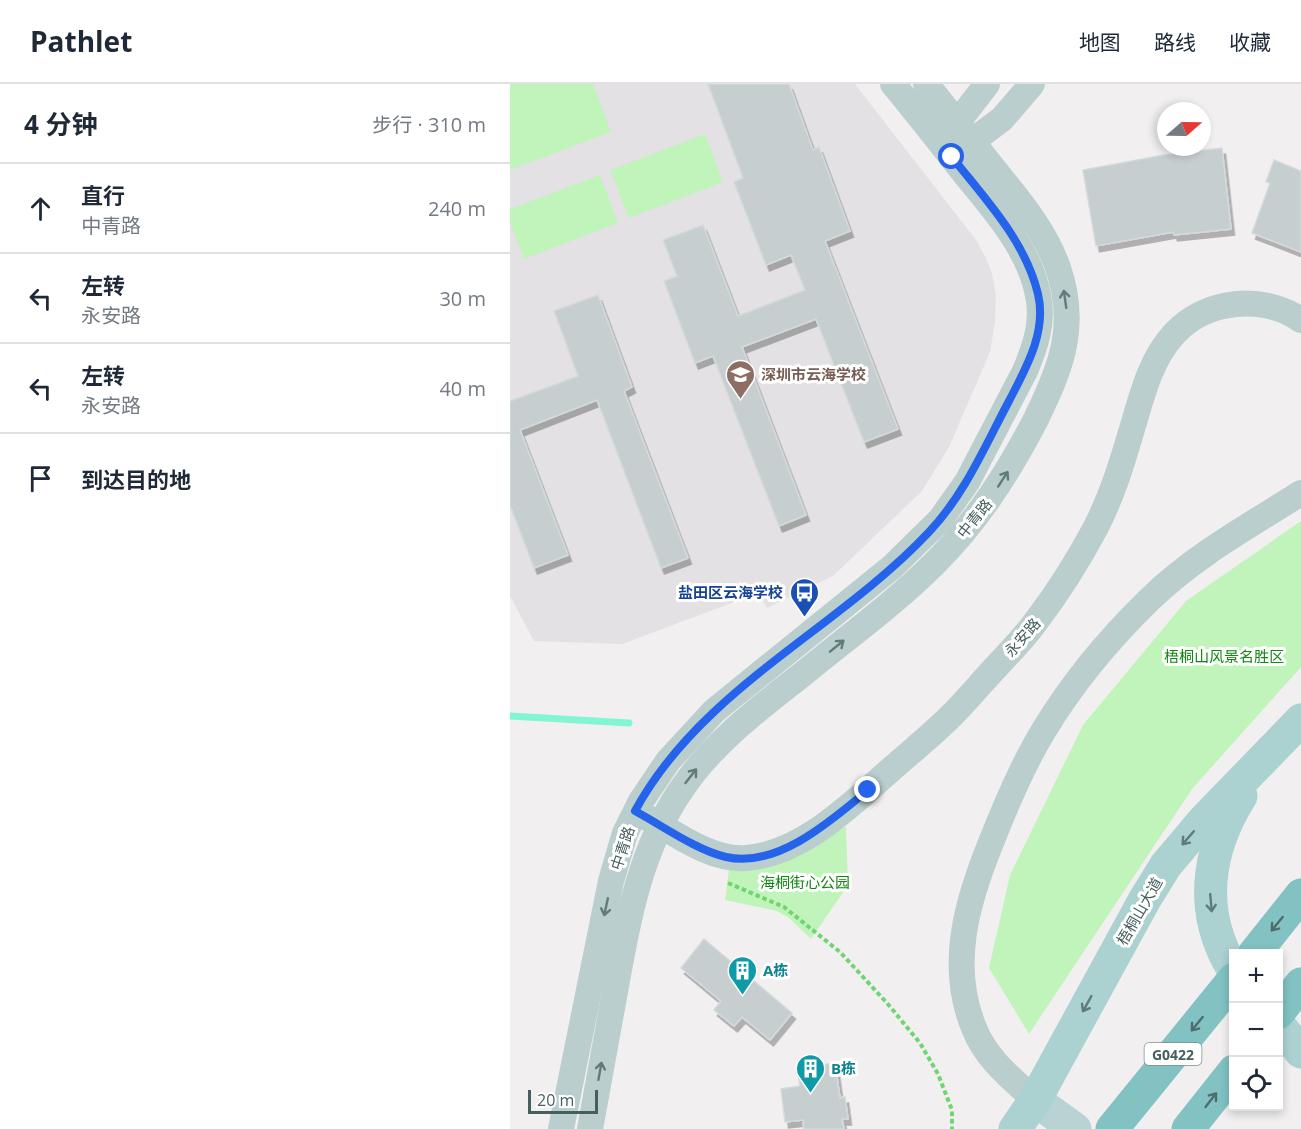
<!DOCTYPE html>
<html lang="zh">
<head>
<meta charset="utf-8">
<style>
	:root { --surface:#fff; --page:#f6f6f7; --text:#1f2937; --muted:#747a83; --line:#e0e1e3 }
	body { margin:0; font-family:"Open Sans","Noto Sans SC",sans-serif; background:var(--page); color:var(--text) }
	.controls { position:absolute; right:18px; bottom:18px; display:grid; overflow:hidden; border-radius:0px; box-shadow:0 3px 9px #0003 }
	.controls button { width:54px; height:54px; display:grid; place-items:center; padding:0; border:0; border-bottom:2px solid var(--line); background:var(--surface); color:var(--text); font:30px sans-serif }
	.compass { position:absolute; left:647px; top:18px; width:54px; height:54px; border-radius:50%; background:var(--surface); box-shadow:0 3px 9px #0003; rotate:70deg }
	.scale { position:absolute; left:18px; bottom:15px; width:70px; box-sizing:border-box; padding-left:6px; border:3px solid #455f5e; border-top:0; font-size:16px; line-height:21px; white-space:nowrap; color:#455f5e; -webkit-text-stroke:4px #fff; paint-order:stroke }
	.stop { position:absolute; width:18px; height:18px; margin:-14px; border:4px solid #2563eb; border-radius:50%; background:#fff }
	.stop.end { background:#2563eb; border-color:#fff; box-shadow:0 2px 6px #0008 }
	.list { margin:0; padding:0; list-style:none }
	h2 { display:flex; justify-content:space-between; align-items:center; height:78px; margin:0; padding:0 24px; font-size:26px }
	h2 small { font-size:20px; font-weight:400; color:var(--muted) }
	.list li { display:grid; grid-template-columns:39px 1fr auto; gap:18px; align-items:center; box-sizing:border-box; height:90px; padding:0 24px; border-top:2px solid var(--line) }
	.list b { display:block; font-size:22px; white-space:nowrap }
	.list p { margin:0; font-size:20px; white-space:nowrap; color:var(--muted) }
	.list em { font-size:20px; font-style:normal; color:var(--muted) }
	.icon { flex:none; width:33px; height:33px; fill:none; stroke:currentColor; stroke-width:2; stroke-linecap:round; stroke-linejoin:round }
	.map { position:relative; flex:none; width:791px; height:1045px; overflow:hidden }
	header { display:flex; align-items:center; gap:36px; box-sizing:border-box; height:84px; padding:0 30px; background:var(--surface); border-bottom:2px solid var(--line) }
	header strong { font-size:28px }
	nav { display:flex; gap:33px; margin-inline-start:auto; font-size:21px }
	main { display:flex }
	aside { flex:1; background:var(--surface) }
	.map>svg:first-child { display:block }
	.education { fill:#e3e1e3 }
	.green { fill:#c0f4ba }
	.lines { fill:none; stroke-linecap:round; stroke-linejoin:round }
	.stream { stroke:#82f5d4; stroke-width:7 }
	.building { fill:#c6cecf; stroke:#d3dadb; stroke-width:1.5; filter:url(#shadow) }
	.path { stroke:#6ed56f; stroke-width:4; stroke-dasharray:4.5 3; stroke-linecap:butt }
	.street { stroke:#b9cecd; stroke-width:26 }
	.secondary { stroke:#b9d2d3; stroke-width:33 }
	.primary { stroke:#acd1d1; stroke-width:33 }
	.highway { stroke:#82c2c3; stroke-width:33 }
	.oneway { stroke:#627b7a }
	.oneway2 { stroke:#5f7c7b }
	.oneway3 { stroke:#4e6e6d }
	.route { stroke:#2563eb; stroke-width:8 }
	.labels { text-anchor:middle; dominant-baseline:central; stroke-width:6; stroke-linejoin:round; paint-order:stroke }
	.shield { fill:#fff; stroke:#7d8f8e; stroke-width:1.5 }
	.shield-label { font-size:14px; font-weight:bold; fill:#455f5e }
	.education-label { font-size:15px; font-weight:bold; fill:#785e54; stroke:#fff; text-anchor:start }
	.street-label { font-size:15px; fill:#455f5e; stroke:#fff }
	.transit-label { font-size:15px; font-weight:bold; fill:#164399; stroke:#fff; text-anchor:end }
	.park-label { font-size:15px; fill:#0e880e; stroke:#fff }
	.culture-label { font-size:15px; font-weight:bold; fill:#0d838f; stroke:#fff; text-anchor:start }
</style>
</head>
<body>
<header>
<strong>Pathlet</strong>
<nav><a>地图</a><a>路线</a><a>收藏</a></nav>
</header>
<main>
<aside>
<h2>4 分钟<small>步行 · 310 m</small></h2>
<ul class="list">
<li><svg class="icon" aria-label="ahead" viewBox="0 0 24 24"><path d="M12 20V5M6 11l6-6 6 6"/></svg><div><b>直行</b><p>中青路</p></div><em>240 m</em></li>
<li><svg class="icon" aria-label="left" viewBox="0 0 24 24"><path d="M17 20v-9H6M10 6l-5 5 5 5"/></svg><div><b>左转</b><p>永安路</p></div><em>30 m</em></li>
<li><svg class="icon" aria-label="left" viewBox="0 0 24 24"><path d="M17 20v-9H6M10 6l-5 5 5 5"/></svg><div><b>左转</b><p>永安路</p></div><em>40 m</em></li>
<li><svg class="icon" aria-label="arrive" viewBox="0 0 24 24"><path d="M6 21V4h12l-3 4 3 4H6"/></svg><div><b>到达目的地</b></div></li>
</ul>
</aside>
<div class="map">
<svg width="791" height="1045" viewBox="0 0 791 1045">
	<defs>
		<filter id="shadow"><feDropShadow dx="3.5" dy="6" stdDeviation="0" flood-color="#0004"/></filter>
	</defs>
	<rect width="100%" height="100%" fill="#f2eff1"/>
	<path class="education" d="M0 0H345L466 156 476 174 482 190 486 211 485 238 480 268 439 363 412 407 323 492 257 524 248 509 112 560 24 557 0 512Z"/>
	<g class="green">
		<path d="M0 0H83L101 48 0 86Z"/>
		<path d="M195 50 213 98 119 134 100 86Z"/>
		<path d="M90 91 108 139 14 175 0 138V125Z"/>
		<path d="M791 437V583L682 705 519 950 479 884 500 791 573 641 676 517Z"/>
		<path d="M336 743 338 801 301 855 279 834 267 827 215 816 220 777Z"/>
	</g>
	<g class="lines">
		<path class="stream" d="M0 632 119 639"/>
	</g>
	<g class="building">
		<path d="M198 0H279L303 66 309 63 340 147 315 157 388 345 354 358 306 235 232 263 296 431 269 442 203 272 185 279 154 197 167 192 153 156 193 141 228 232 295 206 281 171 256 181 224 98 233 94Z"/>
		<path d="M712 64 721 145 664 151 663 148 586 162 573 86 654 71Z"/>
		<path d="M764 76 791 87V168L742 149 760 99 756 98Z"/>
		<path d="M88 211 122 303 114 307 178 474 151 484 87 316 10 346 58 471 24 484 0 421V317L68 292 44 227Z"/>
		<path d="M194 855 282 929 260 956 232 933 224 942 204 926 211 917 171 884Z"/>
		<path d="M325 979 330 1014 335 1013 338 1035H332L334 1045H294L293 1036 275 1038 271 1005 290 1002 287 984Z"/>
	</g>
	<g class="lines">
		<path class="path" d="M218 799 274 823 330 868 377 919 410 959 428 990 442 1026V1045"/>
		<g class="street">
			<path d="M437 52 477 0"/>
			<path d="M449 67 492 35 522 0"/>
			<path d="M136 733C165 749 201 777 236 774 291 770 337 724 377 689 398 670 421 652 441 632 457 616 471 599 486 583 499 569 513 555 524 540 547 510 568 477 586 443 602 412 612 379 622 345 632 312 640 276 664 250 696 215 753 210 791 236"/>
			<path d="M525 1016C501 994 476 975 464 944 438 881 457 817 482 756 497 718 513 680 534 646 563 598 600 554 639 516 684 472 739 442 791 409"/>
			<path d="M51 1045 101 797 115 749 131 717 158 677 204 627 382 483 430 436 457 398 515 287C525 263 534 238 528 211 519 164 484 126 455 90 431 60 408 30 383 0"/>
			<path d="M80 1045C89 998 97 950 106 902 118 834 131 764 171 706 203 658 250 624 294 589 338 553 385 519 425 479 468 436 498 389 526 335 551 284 568 242 548 184 535 146 508 115 483 84 461 56 439 28 416 0"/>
		</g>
		<path class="secondary" d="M525 1016 565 1045"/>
		<g class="primary">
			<path d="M724 887C688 829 696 768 731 712"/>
			<path d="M768 940 791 968"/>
			<path d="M505 1045 525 1016 635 815 656 781 695 735 791 636"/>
		</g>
		<g class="highway">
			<path d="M744 870 791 811"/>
			<path d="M768 929 791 900"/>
			<path d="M602 1045 724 895"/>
			<path d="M678 1045 724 987"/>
		</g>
	</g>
	<defs><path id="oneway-shaft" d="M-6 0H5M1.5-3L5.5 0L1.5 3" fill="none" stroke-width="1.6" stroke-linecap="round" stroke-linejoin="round" transform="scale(1.5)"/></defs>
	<g class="oneway">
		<use href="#oneway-shaft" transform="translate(555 215) rotate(-98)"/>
		<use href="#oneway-shaft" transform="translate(493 395) rotate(-57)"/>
		<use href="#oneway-shaft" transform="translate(327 562) rotate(-39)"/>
		<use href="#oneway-shaft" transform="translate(181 692) rotate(-52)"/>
		<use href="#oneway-shaft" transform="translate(96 823) rotate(102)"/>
		<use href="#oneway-shaft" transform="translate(90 987) rotate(-80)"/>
	</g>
	<g class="oneway2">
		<use href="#oneway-shaft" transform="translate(678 754) rotate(131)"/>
		<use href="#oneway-shaft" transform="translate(701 819) rotate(85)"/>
		<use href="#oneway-shaft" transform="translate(577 920) rotate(119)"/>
	</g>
	<g class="oneway3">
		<use href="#oneway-shaft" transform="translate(767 840) rotate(129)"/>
		<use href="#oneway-shaft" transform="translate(687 940) rotate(129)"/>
		<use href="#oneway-shaft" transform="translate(701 1016) rotate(-52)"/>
	</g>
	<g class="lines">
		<path class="route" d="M358 706C322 736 267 785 216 773 186 766 153 742 125 727 191 605 327 546 419 448 455 410 475 362 499 317 516 284 537 248 528 210 515 156 475 115 442 73"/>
	</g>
	<defs>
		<symbol id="school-pin" viewBox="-11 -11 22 30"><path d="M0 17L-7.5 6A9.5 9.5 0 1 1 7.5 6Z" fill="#8d6e63" stroke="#fff"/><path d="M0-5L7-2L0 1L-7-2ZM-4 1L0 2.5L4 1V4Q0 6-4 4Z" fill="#fff"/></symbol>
		<symbol id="bus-pin" viewBox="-11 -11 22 30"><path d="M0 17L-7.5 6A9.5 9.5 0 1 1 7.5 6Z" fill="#1a4fb4" stroke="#fff"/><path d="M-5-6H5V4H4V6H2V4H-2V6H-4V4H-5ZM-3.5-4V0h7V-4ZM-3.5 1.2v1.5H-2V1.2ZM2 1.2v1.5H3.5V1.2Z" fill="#fff"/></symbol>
		<symbol id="building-pin" viewBox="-11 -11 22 30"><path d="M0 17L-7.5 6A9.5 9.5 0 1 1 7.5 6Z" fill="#0f9aa8" stroke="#fff"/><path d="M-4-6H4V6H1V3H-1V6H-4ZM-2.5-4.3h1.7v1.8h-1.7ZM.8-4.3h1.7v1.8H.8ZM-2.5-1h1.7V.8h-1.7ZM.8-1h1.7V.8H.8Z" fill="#fff"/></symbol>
	</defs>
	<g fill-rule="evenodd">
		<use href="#school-pin" x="214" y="274" width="33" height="45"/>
		<use href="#bus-pin" x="278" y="492" width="33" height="45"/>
		<use href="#building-pin" x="216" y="870" width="33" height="45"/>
		<use href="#building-pin" x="284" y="968" width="33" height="45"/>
	</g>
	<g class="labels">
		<rect class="shield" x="634.5" y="959" width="57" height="22" rx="4.5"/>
		<g class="shield-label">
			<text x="663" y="970">G0422</text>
		</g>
		<g class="education-label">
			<text x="251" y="290">深圳市云海学校</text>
		</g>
		<g class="street-label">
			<text transform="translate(464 434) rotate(-51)">中青路</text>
			<text transform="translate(512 553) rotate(-49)">永安路</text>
			<text transform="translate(112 764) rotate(-72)">中青路</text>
			<text transform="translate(629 827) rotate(-60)">梧桐山大道</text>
		</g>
		<g class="transit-label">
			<text x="273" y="508">盐田区云海学校</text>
		</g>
		<g class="park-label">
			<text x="714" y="572">梧桐山风景名胜区</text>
			<text x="295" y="798">海桐街心公园</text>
		</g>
		<g class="culture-label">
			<text x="253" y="886">A栋</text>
			<text x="321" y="984">B栋</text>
		</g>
	</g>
</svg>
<div class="controls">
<button>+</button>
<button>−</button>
<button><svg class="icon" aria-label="locate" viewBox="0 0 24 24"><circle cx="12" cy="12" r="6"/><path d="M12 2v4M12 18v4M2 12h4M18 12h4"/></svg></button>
</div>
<svg class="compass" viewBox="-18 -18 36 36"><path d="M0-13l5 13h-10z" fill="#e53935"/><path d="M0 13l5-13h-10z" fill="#747a83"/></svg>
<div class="scale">20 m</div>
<div class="stop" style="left:442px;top:73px"></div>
<div class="stop end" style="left:358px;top:706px"></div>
</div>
</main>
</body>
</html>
